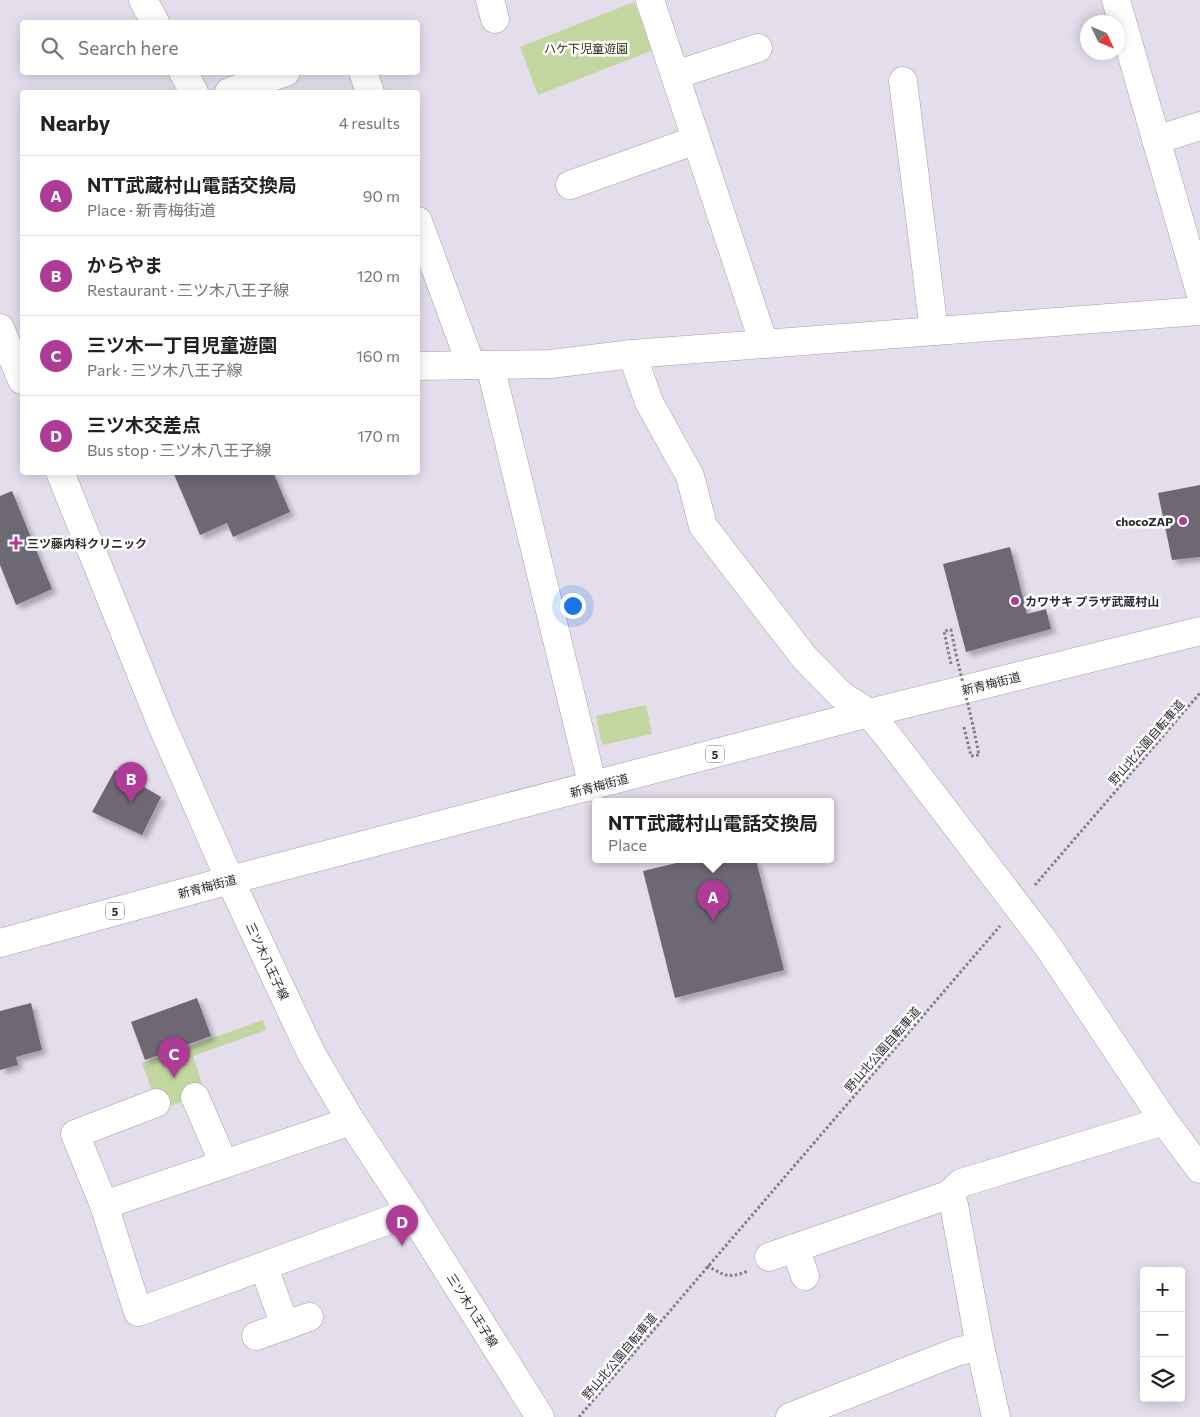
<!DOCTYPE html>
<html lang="en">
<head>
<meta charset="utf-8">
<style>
	:root { --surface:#fff; --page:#f6f6f6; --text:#222; --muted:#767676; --line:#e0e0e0; --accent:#ae3c97 }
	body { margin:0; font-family:Commissioner,"Noto Sans JP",sans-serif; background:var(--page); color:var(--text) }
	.controls { position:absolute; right:15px; bottom:15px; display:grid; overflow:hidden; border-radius:5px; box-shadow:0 2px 12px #0003 }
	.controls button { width:45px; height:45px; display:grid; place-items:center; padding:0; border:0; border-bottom:1px solid var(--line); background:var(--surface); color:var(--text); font:25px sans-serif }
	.compass { position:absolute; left:1080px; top:15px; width:45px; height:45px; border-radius:50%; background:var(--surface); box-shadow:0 2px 12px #0003; rotate:134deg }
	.you { position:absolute; left:572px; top:605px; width:18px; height:18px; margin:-12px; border:4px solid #fff; border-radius:50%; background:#1a73e8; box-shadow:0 0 0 8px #1a73e833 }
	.badge { display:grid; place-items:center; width:32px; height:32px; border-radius:50%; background:var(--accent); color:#fff; font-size:16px; font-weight:700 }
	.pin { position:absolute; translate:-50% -41px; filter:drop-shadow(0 1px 2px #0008) }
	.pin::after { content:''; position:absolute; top:26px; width:18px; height:15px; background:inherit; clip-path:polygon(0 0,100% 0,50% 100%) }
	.popup { position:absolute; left:592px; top:798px; width:242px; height:65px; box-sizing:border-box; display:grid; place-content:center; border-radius:5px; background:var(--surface); filter:drop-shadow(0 1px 4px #0005); font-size:16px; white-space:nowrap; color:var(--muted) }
	.popup b { font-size:19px; color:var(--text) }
	.popup::after { content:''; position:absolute; left:50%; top:100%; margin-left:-10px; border:10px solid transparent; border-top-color:var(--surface) }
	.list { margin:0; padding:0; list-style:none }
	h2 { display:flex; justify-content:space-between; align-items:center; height:65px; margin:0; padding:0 20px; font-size:21px }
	h2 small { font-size:16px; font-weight:400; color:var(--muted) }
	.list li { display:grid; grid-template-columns:32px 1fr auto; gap:15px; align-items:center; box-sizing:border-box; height:80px; padding:0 20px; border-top:1px solid var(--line) }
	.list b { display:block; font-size:19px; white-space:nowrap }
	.list p { margin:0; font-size:16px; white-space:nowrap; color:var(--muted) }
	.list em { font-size:16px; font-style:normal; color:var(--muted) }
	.icon { flex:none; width:28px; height:28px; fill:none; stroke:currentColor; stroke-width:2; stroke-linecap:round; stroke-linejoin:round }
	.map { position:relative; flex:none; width:1200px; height:1417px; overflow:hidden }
	.search { position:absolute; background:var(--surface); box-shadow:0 2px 12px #0003; left:20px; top:20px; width:400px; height:55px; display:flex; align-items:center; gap:12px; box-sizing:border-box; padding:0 18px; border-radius:5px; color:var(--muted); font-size:19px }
	.panel { position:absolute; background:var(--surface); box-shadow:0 2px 12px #0003; left:20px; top:90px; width:400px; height:385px; border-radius:5px }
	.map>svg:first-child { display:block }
	.green { fill:#c2d69f }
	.building { fill:#6e6875; filter:url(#shadow) }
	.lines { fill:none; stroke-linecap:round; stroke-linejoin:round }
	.minor-casing { stroke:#a49eac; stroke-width:29 }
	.major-casing { stroke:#a49eac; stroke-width:29 }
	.path { stroke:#827d87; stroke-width:3; stroke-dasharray:2.5 2.5; stroke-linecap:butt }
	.minor { stroke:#fff; stroke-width:28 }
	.major { stroke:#fff; stroke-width:28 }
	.path-bridge { stroke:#827d87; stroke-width:3; stroke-dasharray:2.5 2.5; stroke-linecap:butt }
	.poi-dot { fill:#ae3c97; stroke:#fff; stroke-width:2 }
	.labels { text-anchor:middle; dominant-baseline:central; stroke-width:5; stroke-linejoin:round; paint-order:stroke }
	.shield { fill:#fff; stroke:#6b686d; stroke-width:1 }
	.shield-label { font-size:11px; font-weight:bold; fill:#2b282e }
	.park-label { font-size:12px; fill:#25300d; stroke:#fff }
	.poi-label { font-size:12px; font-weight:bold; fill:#2b282e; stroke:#fff; text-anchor:start }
	.street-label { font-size:12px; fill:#2b282e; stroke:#fff }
</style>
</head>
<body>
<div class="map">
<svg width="1200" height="1417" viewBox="0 0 1200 1417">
	<defs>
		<filter id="shadow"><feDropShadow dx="4.5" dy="4.5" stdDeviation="2.5" flood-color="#0004"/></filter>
	</defs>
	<rect width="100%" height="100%" fill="#e4ddec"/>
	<g class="green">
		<path d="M634 2 653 50 538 95 520 47Z"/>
		<path d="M646 705 652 734 602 745 596 716Z"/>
		<path d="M263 1020 266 1030 193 1056 205 1093 159 1110 142 1063Z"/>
	</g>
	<g class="building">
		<path d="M173 472H273L290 512 233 537 227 523 200 535Z"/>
		<path d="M1200 485V557L1172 560 1158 493Z"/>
		<path d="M12 491 52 589 16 605 0 565V496Z"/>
		<path d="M1010 547 1027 614 1046 609 1051 629 966 652 943 564Z"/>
		<path d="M115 770 161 797 142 835 92 812Z"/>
		<path d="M689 860H756L784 970 675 998 643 871Z"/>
		<path d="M197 998 211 1036 145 1060 131 1022Z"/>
		<path d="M31 1003 42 1050 16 1057 18 1065 0 1070V1011Z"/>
	</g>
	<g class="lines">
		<defs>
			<g id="minor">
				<path d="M143 0 155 22"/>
				<path d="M490 0 495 19"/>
				<path d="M650 0 764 344"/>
				<path d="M1116 0 1200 292"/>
				<path d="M183 72 194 92"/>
				<path d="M363 72 370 92"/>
				<path d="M675 75 758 48"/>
				<path d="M903 81 934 331"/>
				<path d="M229 92 286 72"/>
				<path d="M1156 140 1200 126"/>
				<path d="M570 185 696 140"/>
				<path d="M418 221 471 365"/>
				<path d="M632 354 649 402 690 476 703 526 804 657 841 695 869 713 894 744 1047 945 1164 1121 1200 1169"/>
				<path d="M490 365 593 787"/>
				<path d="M418 366 550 364 632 354 1200 311"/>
				<path d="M195 1097 224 1164"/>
				<path d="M156 1103 75 1134 104 1205 138 1312 411 1212"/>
				<path d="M948 1195 954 1205 980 1346 996 1417"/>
				<path d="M104 1205 351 1121"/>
				<path d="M795 1248 805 1276"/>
				<path d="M769 1257 948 1195 961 1183 1164 1121"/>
				<path d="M264 1267 285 1326"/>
				<path d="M256 1336 309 1317"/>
				<path d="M790 1417 956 1352 980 1346"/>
			</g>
			<g id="major">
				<path d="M0 328 22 380"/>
				<path d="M60 472 161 723 230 880 311 1053 351 1121 411 1212 540 1417"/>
				<path d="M0 943 230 880 869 713 1200 631"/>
			</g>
		</defs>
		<use href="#minor" class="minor-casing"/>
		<use href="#major" class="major-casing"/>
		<g class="path">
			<path d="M951 664 944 631 951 630 956 654"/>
			<path d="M964 727 971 756 979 755 974 730"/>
			<path d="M1035 885 1200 693"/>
			<path d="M707 1266C727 1276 727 1279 748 1271"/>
			<path d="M579 1417 1000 926"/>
		</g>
		<use href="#minor" class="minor"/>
		<use href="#major" class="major"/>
		<path class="path-bridge" d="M956 654 974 730"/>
	</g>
	<g class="poi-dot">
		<circle cx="1183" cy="521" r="5"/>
		<path d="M13.5 535.5h5v5h5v5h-5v5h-5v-5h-5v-5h5z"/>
		<circle cx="1015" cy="601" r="5"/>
	</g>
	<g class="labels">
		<g class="shield">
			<rect x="706" y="745.5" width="18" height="17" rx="4"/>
			<rect x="106" y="902.5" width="18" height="17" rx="4"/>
		</g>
		<g class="shield-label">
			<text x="715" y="754">5</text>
			<text x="115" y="911">5</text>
		</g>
		<g class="park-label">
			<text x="586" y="48">ハケ下児童遊園</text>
		</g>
		<g class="poi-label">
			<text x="1173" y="521" text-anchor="end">chocoZAP</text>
			<text x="27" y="543">三ツ藤内科クリニック</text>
			<text x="1025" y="601">カワサキ プラザ武蔵村山</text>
		</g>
		<g class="street-label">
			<text transform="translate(991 683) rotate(-14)">新青梅街道</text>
			<text transform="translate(1146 742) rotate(-49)">野山北公園自転車道</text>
			<text transform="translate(599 785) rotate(-15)">新青梅街道</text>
			<text transform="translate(207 886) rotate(-15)">新青梅街道</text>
			<text transform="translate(268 961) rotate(65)">三ツ木八王子線</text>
			<text transform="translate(882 1049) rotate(-49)">野山北公園自転車道</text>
			<text transform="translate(473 1310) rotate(58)">三ツ木八王子線</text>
			<text transform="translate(619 1356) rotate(-50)">野山北公園自転車道</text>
		</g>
	</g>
</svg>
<div class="controls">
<button>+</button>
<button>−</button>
<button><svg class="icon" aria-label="layers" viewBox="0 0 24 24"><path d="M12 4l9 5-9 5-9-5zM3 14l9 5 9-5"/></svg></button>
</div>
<svg class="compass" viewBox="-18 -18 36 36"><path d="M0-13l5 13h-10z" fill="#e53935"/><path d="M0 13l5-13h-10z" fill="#767676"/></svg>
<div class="you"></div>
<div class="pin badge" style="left:713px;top:921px">A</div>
<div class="popup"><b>NTT武蔵村山電話交換局</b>Place</div>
<div class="pin badge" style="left:131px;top:803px">B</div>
<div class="pin badge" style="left:174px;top:1078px">C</div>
<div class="pin badge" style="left:402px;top:1246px">D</div>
<div class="search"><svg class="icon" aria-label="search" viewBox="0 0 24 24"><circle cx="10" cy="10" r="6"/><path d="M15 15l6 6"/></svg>Search here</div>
<section class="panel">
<h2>Nearby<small>4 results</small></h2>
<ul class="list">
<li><span class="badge">A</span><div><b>NTT武蔵村山電話交換局</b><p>Place · 新青梅街道</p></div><em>90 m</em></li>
<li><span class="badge">B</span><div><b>からやま</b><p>Restaurant · 三ツ木八王子線</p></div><em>120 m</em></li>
<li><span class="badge">C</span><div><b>三ツ木一丁目児童遊園</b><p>Park · 三ツ木八王子線</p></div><em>160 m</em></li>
<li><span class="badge">D</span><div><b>三ツ木交差点</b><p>Bus stop · 三ツ木八王子線</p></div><em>170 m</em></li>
</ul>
</section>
</div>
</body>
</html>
